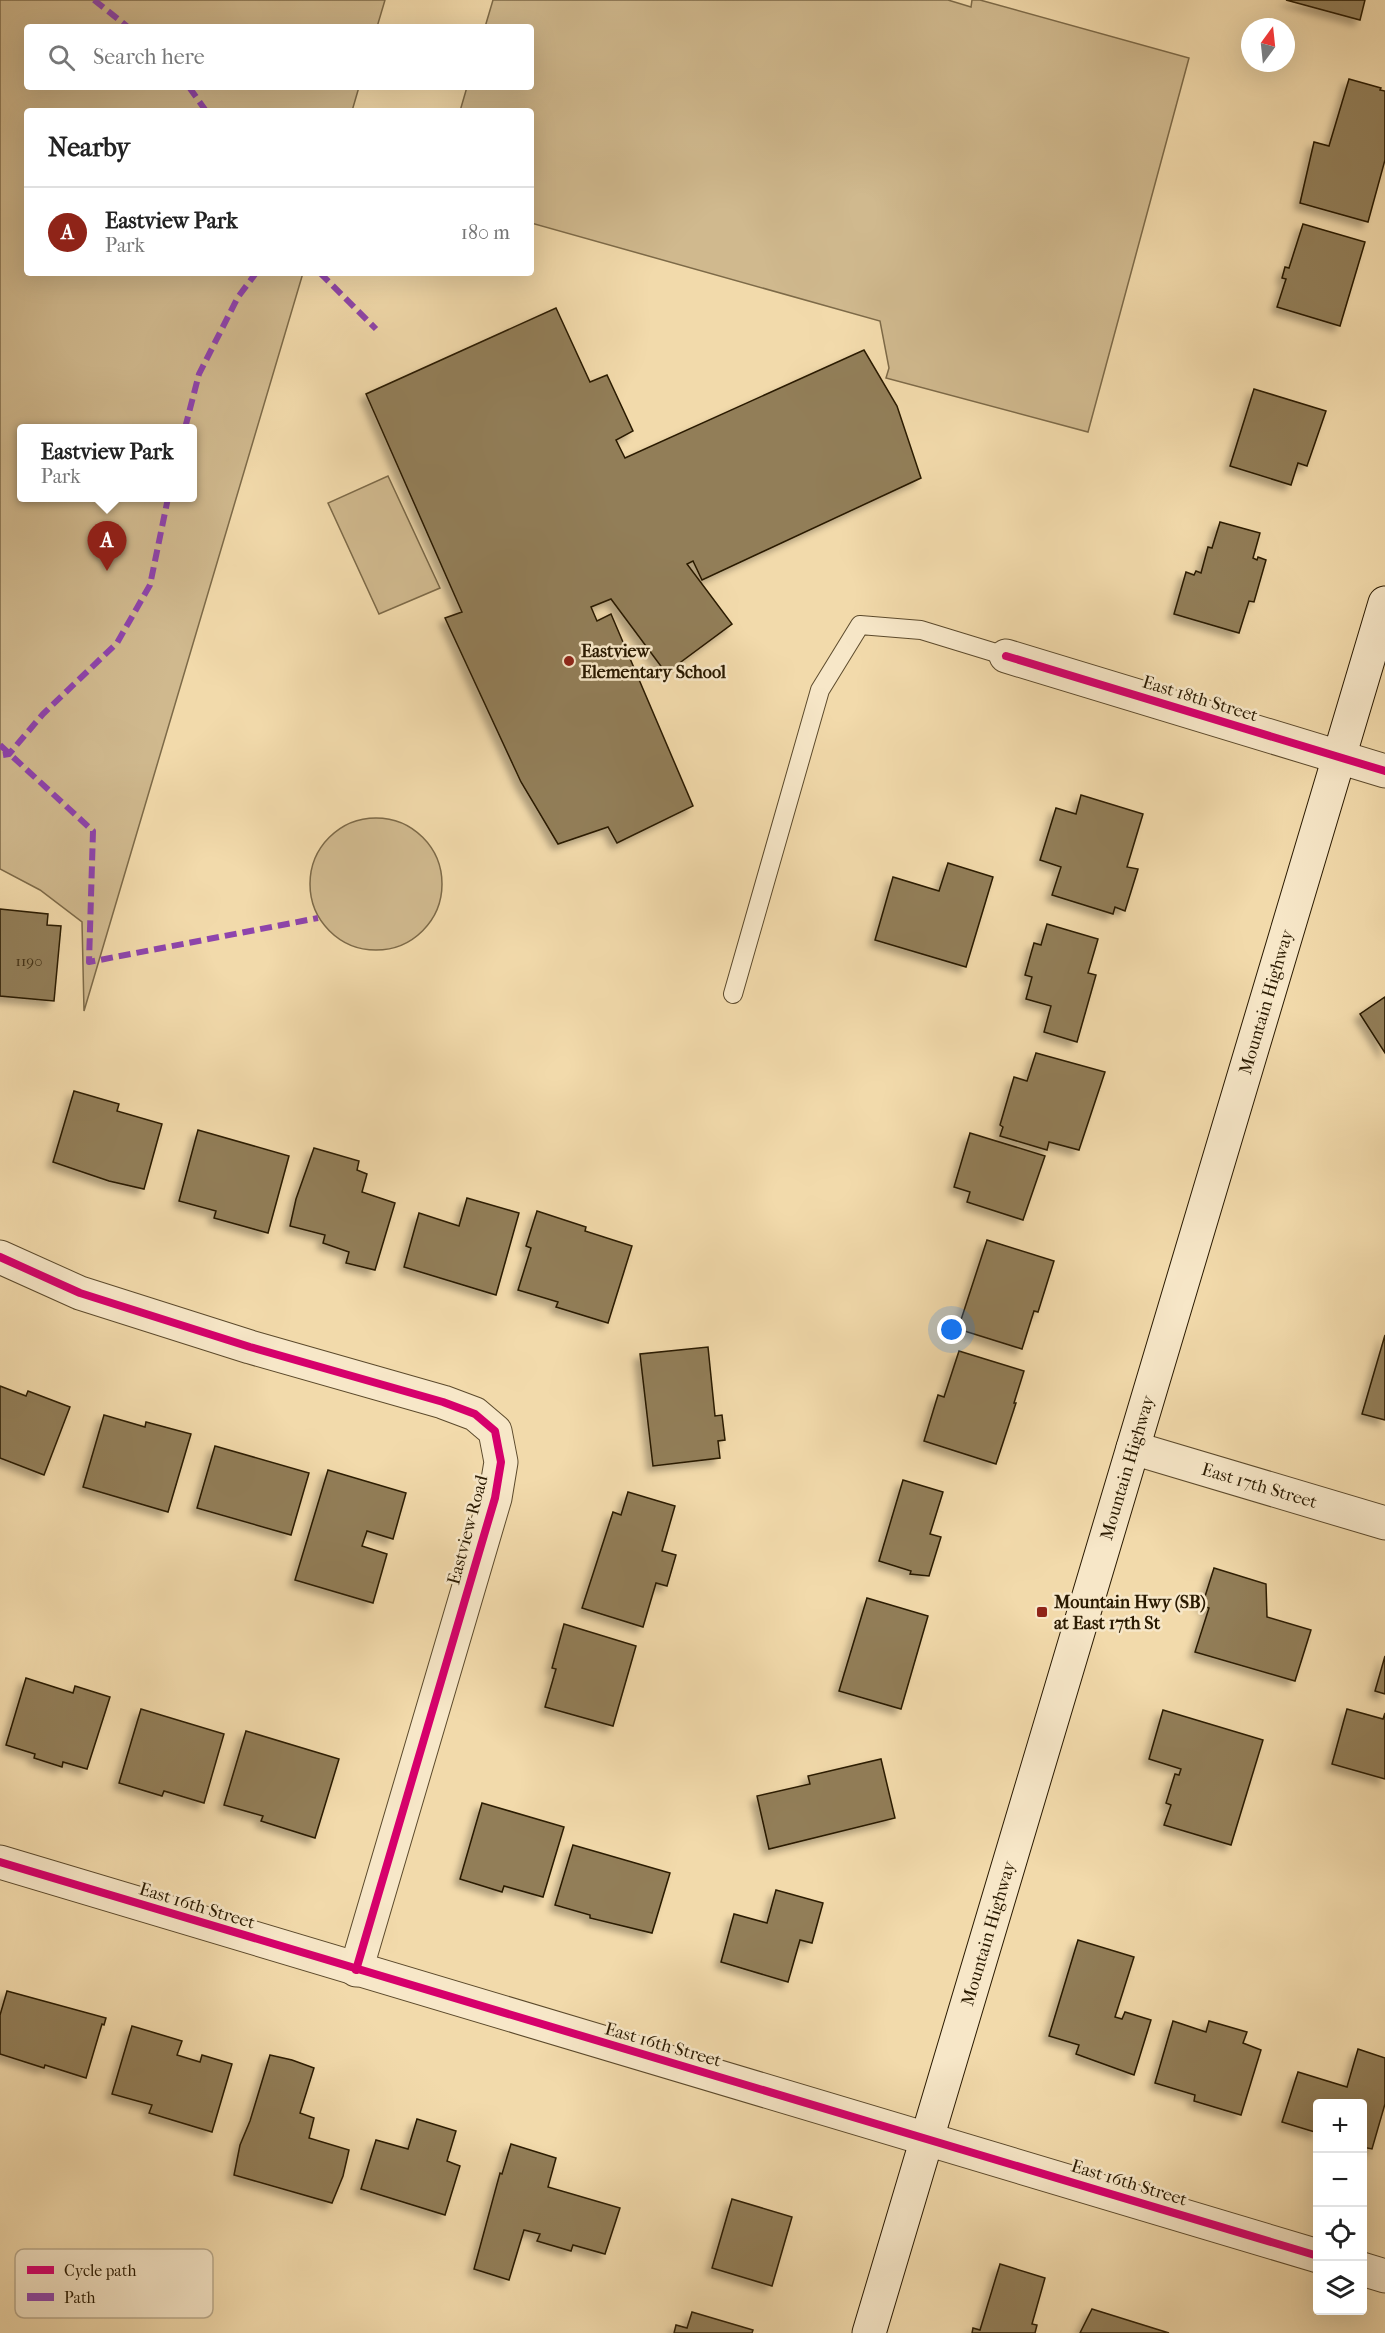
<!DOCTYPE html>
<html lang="en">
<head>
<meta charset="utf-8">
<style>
	:root { --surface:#fff; --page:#f6f6f6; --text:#222; --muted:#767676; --line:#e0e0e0; --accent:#8f2418 }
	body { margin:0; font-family:"IM FELL French Canon",serif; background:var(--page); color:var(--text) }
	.controls { position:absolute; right:18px; bottom:18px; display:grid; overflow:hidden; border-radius:6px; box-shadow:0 6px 24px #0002 }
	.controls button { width:54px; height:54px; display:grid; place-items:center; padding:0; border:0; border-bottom:2px solid var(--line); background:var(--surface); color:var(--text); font:30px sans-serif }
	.compass { position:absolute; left:1241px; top:18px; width:54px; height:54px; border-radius:50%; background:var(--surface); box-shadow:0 6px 24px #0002; rotate:15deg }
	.you { position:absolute; left:952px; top:1330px; width:21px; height:21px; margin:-15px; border:4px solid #fff; border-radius:50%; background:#1a73e8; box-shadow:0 0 0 9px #1a73e833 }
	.badge { display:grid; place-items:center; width:39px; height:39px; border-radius:50%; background:var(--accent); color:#fff; font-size:20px; font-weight:700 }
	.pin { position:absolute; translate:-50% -50px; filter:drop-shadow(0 2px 3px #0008) }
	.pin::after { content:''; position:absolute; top:32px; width:21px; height:18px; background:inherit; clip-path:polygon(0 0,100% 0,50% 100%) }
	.popup { position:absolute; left:17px; top:424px; width:180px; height:78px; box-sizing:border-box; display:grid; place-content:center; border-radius:6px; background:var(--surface); filter:drop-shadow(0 2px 4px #0005); font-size:20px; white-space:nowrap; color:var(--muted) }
	.popup b { font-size:22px; color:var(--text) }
	.popup::after { content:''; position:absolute; left:50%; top:100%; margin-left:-12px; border:12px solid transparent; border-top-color:var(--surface) }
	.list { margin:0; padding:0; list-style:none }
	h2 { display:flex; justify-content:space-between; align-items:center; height:78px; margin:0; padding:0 24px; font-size:26px }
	h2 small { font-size:20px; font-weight:400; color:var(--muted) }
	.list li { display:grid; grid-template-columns:39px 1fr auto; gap:18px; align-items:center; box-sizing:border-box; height:90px; padding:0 24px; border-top:2px solid var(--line) }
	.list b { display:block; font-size:22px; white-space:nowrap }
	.list p { margin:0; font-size:20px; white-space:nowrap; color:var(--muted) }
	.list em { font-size:20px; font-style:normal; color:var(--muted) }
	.icon { flex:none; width:33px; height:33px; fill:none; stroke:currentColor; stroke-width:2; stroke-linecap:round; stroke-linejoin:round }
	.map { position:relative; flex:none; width:1385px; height:2333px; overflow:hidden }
	.search { position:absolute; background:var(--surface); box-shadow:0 6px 24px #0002; left:24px; top:24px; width:510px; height:66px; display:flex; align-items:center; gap:15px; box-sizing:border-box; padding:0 21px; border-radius:6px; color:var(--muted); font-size:22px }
	.panel { position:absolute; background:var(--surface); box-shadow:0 6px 24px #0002; left:24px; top:108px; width:510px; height:168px; border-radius:6px }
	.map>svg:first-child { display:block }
	.green { fill:#d0b98e; stroke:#7d6a48; stroke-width:1.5; fill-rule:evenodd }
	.building { fill:#927e59; stroke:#2a1a01; stroke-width:1.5; filter:url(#shadow) }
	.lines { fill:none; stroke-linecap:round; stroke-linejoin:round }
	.service-casing { stroke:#5c4a2c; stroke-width:20 }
	.minor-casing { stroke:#5c4a2c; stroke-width:35 }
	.secondary-casing { stroke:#2a1a01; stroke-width:35 }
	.service { stroke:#f7e7c8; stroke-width:18 }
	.minor { stroke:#f7e7c8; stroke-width:33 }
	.secondary { stroke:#f7e7c8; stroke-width:33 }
	.quiet { stroke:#8e44ad; stroke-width:6; stroke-dasharray:12 6; stroke-linecap:butt }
	.cycleway-casing { stroke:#f7e7c8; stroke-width:11 }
	.cycleway { stroke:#d6006c; stroke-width:8 }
	.poi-dot { fill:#8f2418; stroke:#f7e7c8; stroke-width:2 }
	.labels { text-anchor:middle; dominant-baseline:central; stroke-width:5; stroke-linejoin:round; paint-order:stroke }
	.number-label { font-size:15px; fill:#443317 }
	.poi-label { font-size:18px; font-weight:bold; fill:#2a1a01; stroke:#f7e7c8; text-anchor:start }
	.street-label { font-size:18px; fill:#2a1a01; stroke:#f7e7c8 }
	.key { fill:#f7e7c8; stroke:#baaa8c; stroke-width:1.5 }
	.key-label { font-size:16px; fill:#2a1a01 }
</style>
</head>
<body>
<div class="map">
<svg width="1385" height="2333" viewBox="0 0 1385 2333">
	<defs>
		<filter id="shadow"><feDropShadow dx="-5.5" dy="5.5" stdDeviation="3" flood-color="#0004"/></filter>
	</defs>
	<rect width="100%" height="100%" fill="#f2daab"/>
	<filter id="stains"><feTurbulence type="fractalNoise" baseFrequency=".00333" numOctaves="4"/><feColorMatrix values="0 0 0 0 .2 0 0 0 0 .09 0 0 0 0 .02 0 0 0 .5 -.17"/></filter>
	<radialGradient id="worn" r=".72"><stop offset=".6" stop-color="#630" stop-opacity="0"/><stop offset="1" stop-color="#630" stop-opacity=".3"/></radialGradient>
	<g class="green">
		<path d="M0 0H385L377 27H27V87H359L352 111H27V273H303L84 1011 82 922 40 890 0 869ZM21 428H192V498H21Z"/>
		<path d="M493 0H948L971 7 972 0H980L1189 58 1088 432 886 378 889 368 880 321 531 223V111H460L467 87H531V27H485Z"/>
		<path d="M388 476 440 588 379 614 328 503Z"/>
		<circle cx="376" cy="884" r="66"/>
	</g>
	<g class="building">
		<path d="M1286 0H1365L1360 20Z"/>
		<path d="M1349 79 1381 88 1380 90 1385 91V160L1368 222 1300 203 1314 142 1329 146Z"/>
		<path d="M1303 224 1365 242 1340 326 1277 307 1286 279 1282 278 1285 267 1289 268Z"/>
		<path d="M556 308 590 382 607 375 633 431 616 440 625 458 864 350 897 406 921 478 702 580 693 561 687 564 732 624 666 673 611 599 591 607 597 621 611 614 693 806 617 843 608 827 558 844 521 782 445 618 462 612 366 394Z"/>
		<path d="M1254 389 1326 411 1307 466 1298 463 1291 485 1230 466Z"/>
		<path d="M1220 522 1260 533 1253 558 1257 560 1258 557 1266 560 1254 602 1249 601 1239 633 1174 614 1186 572 1194 575 1196 571 1201 573 1208 547 1212 548Z"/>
		<path d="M1081 795 1143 814 1127 867 1138 869 1125 911 1115 907 1113 914 1052 895 1061 867 1040 860 1056 808 1076 814Z"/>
		<path d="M948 863 993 877 966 967 875 940 893 877 939 891Z"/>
		<path d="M0 909 48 914 47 925 61 926 54 1001 0 996Z"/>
		<path d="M1047 924 1098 939 1088 973 1096 975 1077 1042 1044 1032 1051 1006 1026 999 1032 977 1025 975 1034 943 1041 945Z"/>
		<path d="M1385 997V1053L1360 1014Z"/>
		<path d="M1036 1053 1105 1072 1079 1150 1049 1142 1047 1150 1000 1136 1003 1127 1000 1125 1014 1077 1027 1081Z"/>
		<path d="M74 1091 119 1104 117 1111 162 1124 144 1189 109 1181 53 1162Z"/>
		<path d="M198 1130 289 1156 268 1233 214 1218 216 1211 179 1201Z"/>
		<path d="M970 1133 1045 1156 1023 1220 967 1202 970 1192 954 1187Z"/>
		<path d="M314 1148 359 1161 357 1170 367 1174 362 1192 395 1203 375 1270 346 1263 349 1252 323 1243 325 1235 290 1226 296 1199Z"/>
		<path d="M467 1198 519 1213 496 1295 404 1267 419 1213 459 1226Z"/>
		<path d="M537 1211 586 1227 585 1231 632 1246 608 1323 556 1307 558 1302 518 1290 531 1248 526 1246Z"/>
		<path d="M987 1240 1054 1261 1038 1312 1034 1311 1022 1349 958 1329Z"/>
		<path d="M1385 1335V1420L1362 1414Z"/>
		<path d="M708 1347 715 1416 722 1415 725 1440 718 1441 720 1458 653 1466 640 1354Z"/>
		<path d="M959 1351 1024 1371 1014 1403H1016L996 1464 924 1441 938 1395 944 1397Z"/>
		<path d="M0 1386 26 1396 28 1391 70 1407 44 1475 0 1458Z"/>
		<path d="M104 1415 145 1427 146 1422 191 1434 168 1512 83 1487Z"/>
		<path d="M215 1446 309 1473 291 1535 197 1508Z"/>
		<path d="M328 1470 406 1493 393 1539 367 1531 362 1546 387 1554 373 1603 295 1580Z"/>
		<path d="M903 1480 943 1492 930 1534 941 1537 929 1576 910 1574 911 1571 879 1561Z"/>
		<path d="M628 1492 675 1506 662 1551 676 1555 667 1586 656 1583 643 1627 582 1608 613 1512 621 1515Z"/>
		<path d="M1214 1568 1266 1584 1267 1617 1311 1630 1295 1681 1195 1652 1209 1608 1202 1606Z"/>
		<path d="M867 1598 928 1616 901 1709 839 1691Z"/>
		<path d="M564 1624 636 1646 613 1726 545 1707 556 1669 552 1668Z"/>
		<path d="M1385 1656V1694L1375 1691Z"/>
		<path d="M26 1678 73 1693 75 1686 110 1697 87 1769 63 1762 62 1767 34 1758 35 1754 6 1745Z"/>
		<path d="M141 1709 224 1734 204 1803 164 1791 162 1796 119 1783Z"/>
		<path d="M1347 1709 1383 1719 1385 1713V1779L1332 1764Z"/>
		<path d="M1163 1710 1263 1740 1231 1845 1164 1825 1171 1805 1166 1803 1175 1774 1179 1775 1181 1769 1149 1759Z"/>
		<path d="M246 1731 339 1759 315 1838 261 1821 263 1816 224 1805Z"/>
		<path d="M881 1759 895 1818 769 1849 757 1796 810 1784 808 1776Z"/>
		<path d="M482 1803 564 1827 543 1897 504 1886 502 1892 460 1879Z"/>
		<path d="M573 1845 670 1873 652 1933 590 1918V1915L555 1905Z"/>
		<path d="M776 1890 823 1903 812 1943 800 1940 788 1982 721 1962 734 1914 767 1923Z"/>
		<path d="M1078 1940 1134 1957 1115 2017 1122 2019 1125 2012 1151 2020 1134 2075 1076 2054 1079 2045 1049 2036Z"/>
		<path d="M7 1991 106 2018 104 2025 102 2024 86 2078 45 2065 44 2068 0 2054V2015Z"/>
		<path d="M1173 2021 1206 2032 1209 2021 1247 2032 1243 2043 1261 2050 1241 2115 1194 2101 1195 2095 1155 2083Z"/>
		<path d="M132 2026 182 2041 177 2055 200 2062 202 2055 232 2064 212 2132 149 2113 152 2105 112 2094Z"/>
		<path d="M1358 2049 1385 2058V2104L1372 2149 1362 2147V2104H1318V2133L1282 2122 1298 2072 1347 2087Z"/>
		<path d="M270 2055 292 2060 314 2068 300 2113 314 2118 309 2138 349 2150 343 2176 332 2203 234 2175 240 2145 250 2121Z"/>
		<path d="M417 2119 456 2131 447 2161 460 2166 445 2215 361 2189 376 2140 408 2149Z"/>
		<path d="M511 2144 556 2158 548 2187 620 2208 605 2254 573 2245 571 2251 537 2241 540 2234 524 2230 509 2280 474 2269 500 2173 502 2174Z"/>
		<path d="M732 2199 792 2217 772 2286 712 2268Z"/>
		<path d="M1000 2264 1045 2278 1032 2324 1037 2325 1035 2333H972L973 2328 980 2330Z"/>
		<path d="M1092 2309 1169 2333H1080Z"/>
		<path d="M692 2312 753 2330 752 2333H674L676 2325 687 2328Z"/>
	</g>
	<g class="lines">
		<defs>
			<path id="service" d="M733 994 820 690 860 625 921 630 1006 656"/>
			<g id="minor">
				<path d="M1006 656 1385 771"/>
				<path d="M0 1257 80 1293 250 1347 443 1402 475 1414 495 1431 501 1462 495 1498 356 1970"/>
				<path id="s1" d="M1133 1448 1385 1523"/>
				<path d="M0 1862 1318 2256"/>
				<path d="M1362 2269 1385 2276"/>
			</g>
			<g id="secondary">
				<path id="s2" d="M869 2333 1385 603"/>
			</g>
		</defs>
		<use href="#service" class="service-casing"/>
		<use href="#minor" class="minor-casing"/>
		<use href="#secondary" class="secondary-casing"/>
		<use href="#service" class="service"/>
		<use href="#minor" class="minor"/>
		<use href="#secondary" class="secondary"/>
		<g class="quiet">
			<path d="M94 0 128 27"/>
			<path d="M189 87 206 111"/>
			<path d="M320 273 376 329"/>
			<path d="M185 428 199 374 238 297 256 273"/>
			<path d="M0 745 93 831 89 962 318 918"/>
			<path d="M3 755 9 754 43 714 117 643 150 585 168 498"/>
		</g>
		<defs>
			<g id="cycleway">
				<path d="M1006 656 1385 771"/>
				<path d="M0 1257 80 1293 250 1347 443 1402 475 1414 495 1431 501 1462 495 1498 356 1970"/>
				<path d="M0 1862 1318 2256"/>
			</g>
		</defs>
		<use href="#cycleway" class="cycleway-casing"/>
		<use href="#cycleway" class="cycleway"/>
	</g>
	<g class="poi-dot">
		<circle cx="569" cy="661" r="6"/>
		<rect x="1036" y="1606" width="12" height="12" rx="3"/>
	</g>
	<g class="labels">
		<g class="number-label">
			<text x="29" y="961">1190</text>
		</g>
		<g class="poi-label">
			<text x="581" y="651">Eastview<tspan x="581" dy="21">Elementary School</tspan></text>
			<text x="1054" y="1602">Mountain Hwy (SB)<tspan x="1054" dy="21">at East 17th St</tspan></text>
		</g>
		<g class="street-label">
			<text transform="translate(1200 699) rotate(17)">East 18th Street</text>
			<text stroke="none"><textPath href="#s2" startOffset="1389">Mountain Highway</textPath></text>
			<text stroke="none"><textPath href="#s2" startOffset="903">Mountain Highway</textPath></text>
			<text stroke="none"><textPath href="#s1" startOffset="132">East 17th Street</textPath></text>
			<text transform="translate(468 1530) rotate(-75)">Eastview Road</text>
			<text transform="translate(197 1906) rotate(17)">East 16th Street</text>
			<text stroke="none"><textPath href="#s2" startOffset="417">Mountain Highway</textPath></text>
			<text transform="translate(663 2045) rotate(16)">East 16th Street</text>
			<text transform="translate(1129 2183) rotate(17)">East 16th Street</text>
		</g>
	</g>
	<rect x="15" y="2249" width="198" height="69" rx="9" class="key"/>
	<rect x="27" y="2266" width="27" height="8" fill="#d6006c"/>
	<rect x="27" y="2293" width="27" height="8" fill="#8e44ad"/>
	<g class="key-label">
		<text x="64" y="2276">Cycle path</text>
		<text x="64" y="2303">Path</text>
	</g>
	<rect width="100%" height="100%" filter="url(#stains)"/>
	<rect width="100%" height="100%" fill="url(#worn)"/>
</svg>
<div class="controls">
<button>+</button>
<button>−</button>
<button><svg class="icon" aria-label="locate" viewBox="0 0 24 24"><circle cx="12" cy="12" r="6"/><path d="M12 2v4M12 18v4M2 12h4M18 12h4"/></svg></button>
<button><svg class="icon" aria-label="layers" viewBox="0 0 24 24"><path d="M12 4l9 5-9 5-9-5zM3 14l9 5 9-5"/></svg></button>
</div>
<svg class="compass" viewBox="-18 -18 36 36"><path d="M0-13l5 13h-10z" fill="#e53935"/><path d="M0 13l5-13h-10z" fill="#767676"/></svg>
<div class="you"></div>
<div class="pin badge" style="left:107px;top:571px">A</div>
<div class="popup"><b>Eastview Park</b>Park</div>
<div class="search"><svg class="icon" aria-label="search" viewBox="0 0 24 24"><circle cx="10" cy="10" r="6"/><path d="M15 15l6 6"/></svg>Search here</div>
<section class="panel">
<h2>Nearby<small></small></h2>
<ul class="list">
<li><span class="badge">A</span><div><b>Eastview Park</b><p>Park</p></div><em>180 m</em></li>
</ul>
</section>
</div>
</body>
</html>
